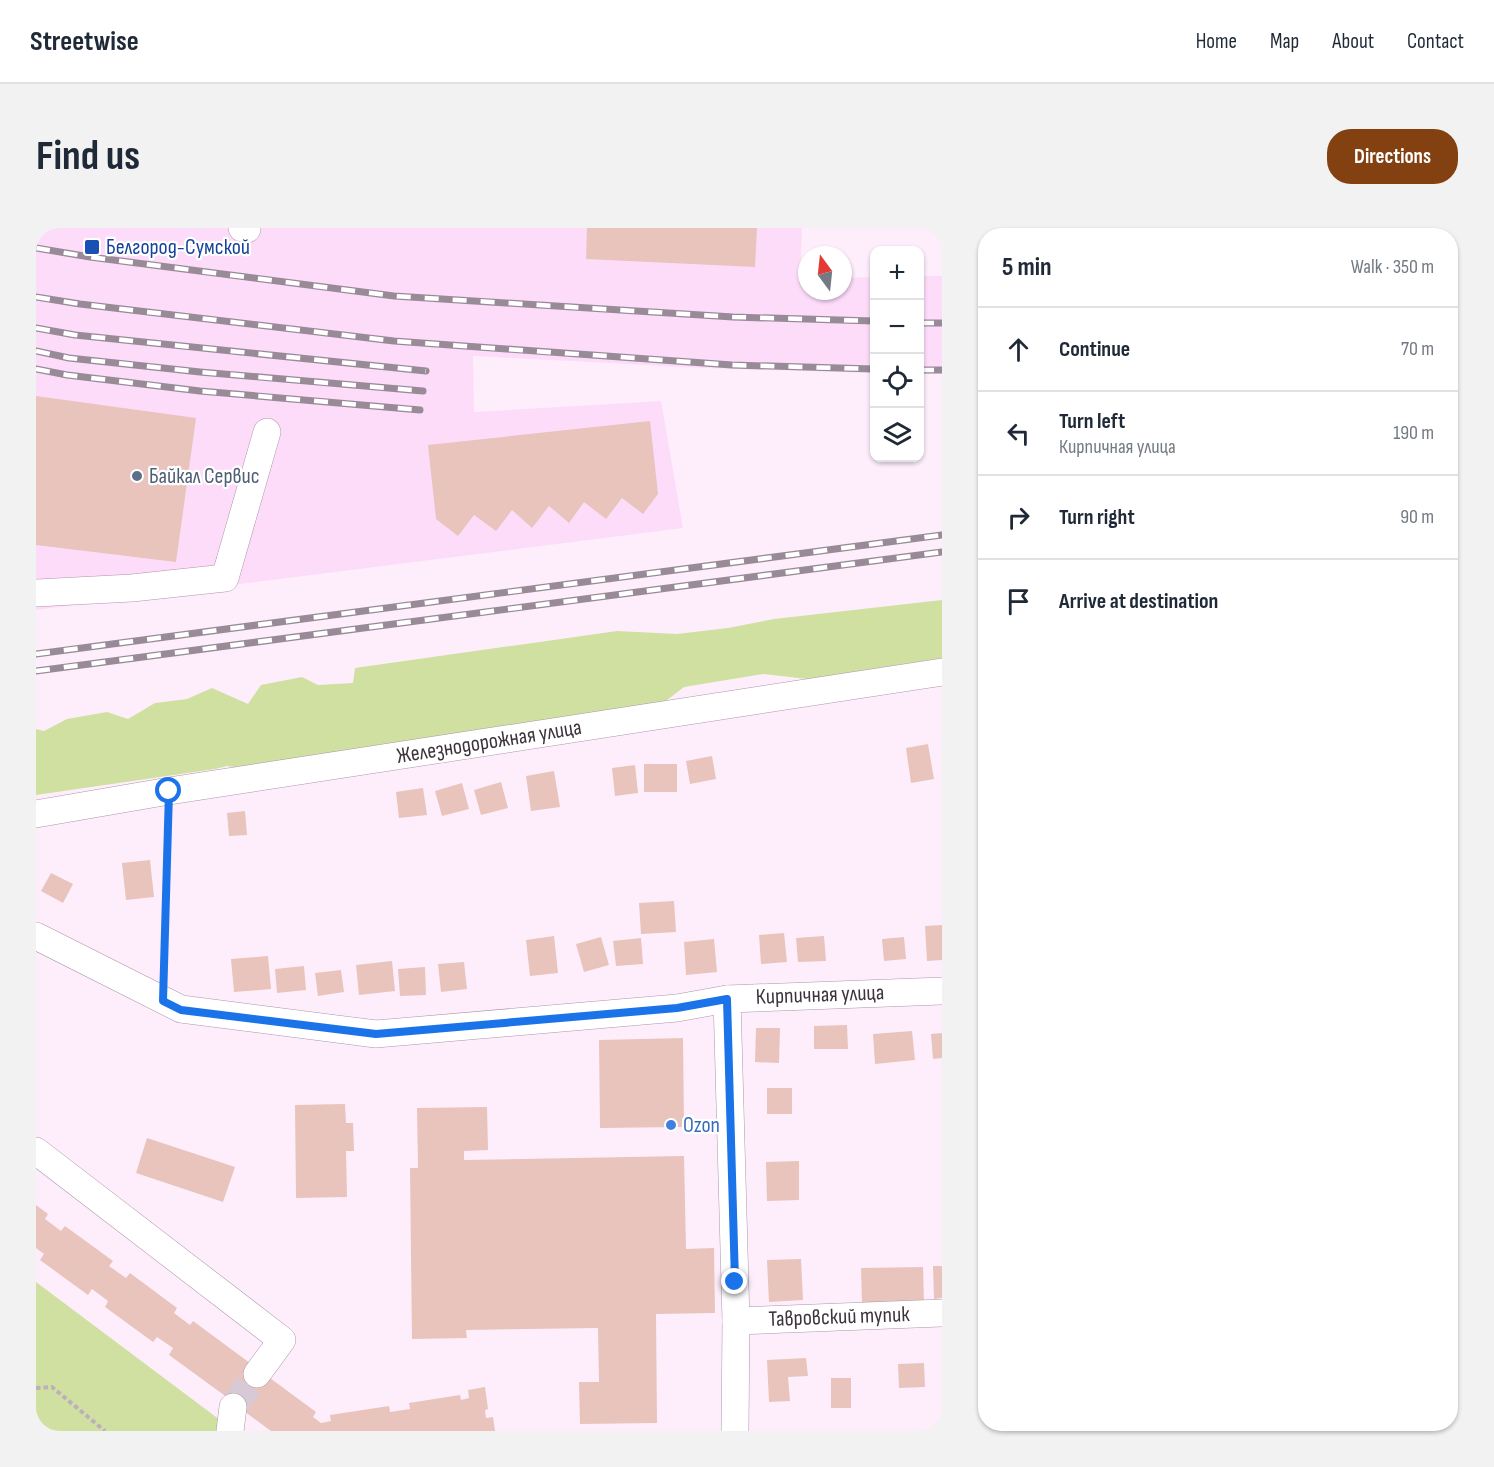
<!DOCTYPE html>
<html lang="en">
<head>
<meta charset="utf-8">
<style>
	:root { --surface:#fff; --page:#f2f2f3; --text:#1f2937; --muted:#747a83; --line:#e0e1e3; --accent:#834111 }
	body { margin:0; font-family:"Sofia Sans Condensed",sans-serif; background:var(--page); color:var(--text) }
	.controls { position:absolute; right:18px; top:18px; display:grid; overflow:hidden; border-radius:12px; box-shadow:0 2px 4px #0004 }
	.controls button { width:54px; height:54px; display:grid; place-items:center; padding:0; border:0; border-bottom:2px solid var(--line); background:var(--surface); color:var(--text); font:30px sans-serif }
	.compass { position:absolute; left:762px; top:18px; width:54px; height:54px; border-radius:50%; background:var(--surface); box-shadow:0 2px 4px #0004; rotate:345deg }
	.stop { position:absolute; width:18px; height:18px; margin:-14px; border:4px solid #1a73e8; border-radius:50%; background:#fff }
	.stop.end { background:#1a73e8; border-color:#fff; box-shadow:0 2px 6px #0008 }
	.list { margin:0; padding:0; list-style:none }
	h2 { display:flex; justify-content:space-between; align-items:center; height:78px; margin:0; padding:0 24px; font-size:26px }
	h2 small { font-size:20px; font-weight:400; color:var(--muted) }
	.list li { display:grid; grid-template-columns:39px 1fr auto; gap:18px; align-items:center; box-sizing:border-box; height:84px; padding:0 24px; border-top:2px solid var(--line) }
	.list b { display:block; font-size:22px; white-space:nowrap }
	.list p { margin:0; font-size:20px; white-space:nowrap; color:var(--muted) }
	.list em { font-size:20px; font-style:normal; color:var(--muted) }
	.icon { flex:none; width:33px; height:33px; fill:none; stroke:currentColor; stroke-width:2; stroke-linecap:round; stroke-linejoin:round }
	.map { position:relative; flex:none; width:906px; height:1203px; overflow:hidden; border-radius:24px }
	header { display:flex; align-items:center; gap:36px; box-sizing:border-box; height:84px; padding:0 30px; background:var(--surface); border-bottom:2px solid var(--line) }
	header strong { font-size:28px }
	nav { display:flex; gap:33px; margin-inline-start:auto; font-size:21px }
	.intro { display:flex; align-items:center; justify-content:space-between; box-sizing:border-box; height:144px; padding:0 36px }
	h1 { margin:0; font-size:42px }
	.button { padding:15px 27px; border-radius:24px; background:var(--accent); color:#fff; font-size:21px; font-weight:700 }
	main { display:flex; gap:36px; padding:0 36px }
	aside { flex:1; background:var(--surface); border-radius:24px; box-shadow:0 2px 4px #0004 }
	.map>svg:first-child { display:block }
	.built { fill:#fddcfa }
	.green { fill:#cfe0a0 }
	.building { fill:#e8c4bc }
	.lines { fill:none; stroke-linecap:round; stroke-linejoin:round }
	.minor-tunnel { stroke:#d7c9d6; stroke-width:27; stroke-dasharray:27 14; stroke-linecap:butt }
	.minor-casing { stroke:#ad95ab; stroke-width:28 }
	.path { stroke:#bdafbb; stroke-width:4; stroke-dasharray:4.5 3; stroke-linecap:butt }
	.minor { stroke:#fff; stroke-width:27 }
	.rail-casing { stroke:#988b97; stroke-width:7 }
	.rail { stroke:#fff; stroke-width:4.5; stroke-dasharray:14; stroke-linecap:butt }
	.route { stroke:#1a73e8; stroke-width:8 }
	.transit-dot { fill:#1a4fb4; stroke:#fff; stroke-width:2 }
	.service-dot { fill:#5c6f8a; stroke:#fff; stroke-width:2 }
	.shop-dot { fill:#3f7fe0; stroke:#fff; stroke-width:2 }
	.labels { text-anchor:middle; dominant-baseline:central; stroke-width:4.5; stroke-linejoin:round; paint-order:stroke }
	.transit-label { font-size:22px; fill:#164399; stroke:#fff; text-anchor:start }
	.service-label { font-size:22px; fill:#4e5e75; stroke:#fff; text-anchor:start }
	.street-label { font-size:22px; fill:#3d333c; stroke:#fff }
	.shop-label { font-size:22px; fill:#366cbe; stroke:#fff; text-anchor:start }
</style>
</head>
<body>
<header>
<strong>Streetwise</strong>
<nav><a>Home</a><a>Map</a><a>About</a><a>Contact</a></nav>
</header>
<div class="intro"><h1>Find us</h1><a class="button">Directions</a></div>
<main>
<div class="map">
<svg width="906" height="1203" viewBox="0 0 906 1203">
	<rect width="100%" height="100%" fill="#feeefc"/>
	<g class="built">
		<path d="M0 0H766L764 50 771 51V63H807V50L838 49V145L666 140 437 128 438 184 625 173 647 300 0 382Z"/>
		<rect x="884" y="48" width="22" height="98"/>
	</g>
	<g class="green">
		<path d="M906 372V430L772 451 727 446 648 459 626 476 306 528 198 539 191 538 179 541 0 567V501L8 503 31 491 71 484 92 491 119 475 151 471 176 460 212 476 225 457 266 449 282 457 317 455 319 440 581 403 641 406 692 400 738 391Z"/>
		<path d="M0 1054 184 1192 181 1203H0Z"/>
	</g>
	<g class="building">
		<path d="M551 0H721L719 39 550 31Z"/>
		<path d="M0 168 160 190 140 334 0 317Z"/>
		<path d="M614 193 622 266 607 286 586 270 570 291 548 274 533 295 513 278 496 300 476 282 460 303 438 287 422 308 400 291 392 217Z"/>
		<path d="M892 516 898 551 875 555 870 520Z"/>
		<path d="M676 528 680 551 654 556 650 533Z"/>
		<rect x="608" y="536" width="33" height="28"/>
		<path d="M599 537 602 565 579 568 576 540Z"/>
		<path d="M518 543 524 579 495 583 490 548Z"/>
		<path d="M465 554 472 580 445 587 438 562Z"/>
		<path d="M426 555 433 581 406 588 399 563Z"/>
		<path d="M387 560 391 587 363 590 360 564Z"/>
		<path d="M209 583 211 607 193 608 191 585Z"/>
		<path d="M114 632 118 669 90 672 86 635Z"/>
		<path d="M15 645 37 656 27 675 5 663Z"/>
		<path d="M638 673 640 704 605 706 603 675Z"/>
		<path d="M906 697V732L891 733 889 698Z"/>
		<path d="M748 705 751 734 725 736 723 707Z"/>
		<path d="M518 708 522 745 494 748 490 712Z"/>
		<path d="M788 708 790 733 762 734 760 710Z"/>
		<path d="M565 709 573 737 548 744 540 716Z"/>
		<path d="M868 709 870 731 848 733 846 711Z"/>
		<path d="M605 710 607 736 580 738 577 713Z"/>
		<path d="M678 711 681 744 650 747 648 714Z"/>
		<path d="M232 728 235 761 198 764 195 731Z"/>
		<path d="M356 733 359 763 323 767 320 737Z"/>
		<path d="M428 734 431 761 405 764 402 736Z"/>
		<path d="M268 738 270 762 241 765 239 741Z"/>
		<path d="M389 739 390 767 364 768 362 741Z"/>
		<path d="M305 742 308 764 282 768 279 745Z"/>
		<path d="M811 797 812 821H778V798Z"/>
		<path d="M720 800H744L743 835 719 834Z"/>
		<path d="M876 803 879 832 839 836 837 806Z"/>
		<path d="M906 805V830L897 831 895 806Z"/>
		<path d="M647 810 648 899 564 900 563 812Z"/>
		<rect x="731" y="860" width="25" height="26"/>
		<path d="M309 876 310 895H317L318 923H310L311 969 260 970 259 877Z"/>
		<path d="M451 879 452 922 428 923V932L648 928 650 1021 678 1020 679 1085 620 1086 621 1195 544 1196 543 1154H563L562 1100 430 1102 431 1110 376 1111 374 940H382L381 880Z"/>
		<path d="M111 910 199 939 187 974 100 945Z"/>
		<path d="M763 933V972L731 973 730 934Z"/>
		<path d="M0 977 12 986 9 991 25 1003 29 998 77 1033 73 1038 90 1050 94 1045 141 1080 138 1085 154 1097 157 1093 280 1184 277 1189 285 1195 295 1193 294 1187 353 1178 354 1184 374 1181 373 1175 424 1167 425 1172 433 1170 432 1162 449 1159 452 1181 449 1182 450 1190 457 1189 459 1203H235L208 1183 211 1177 195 1165 192 1170 133 1127 137 1120 121 1109 117 1114 69 1079 72 1073 56 1061 52 1067 4 1032 8 1026 0 1020Z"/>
		<path d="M765 1031 767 1072 733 1074 731 1032Z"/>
		<path d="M897 1038H906V1070L898 1071Z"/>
		<path d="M887 1039 888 1075 826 1076 825 1040Z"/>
		<path d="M770 1130 772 1148 752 1149 754 1173 733 1174 731 1132Z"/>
		<path d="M888 1135 889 1159 863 1160 862 1136Z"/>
		<rect x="795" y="1150" width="20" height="30"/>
	</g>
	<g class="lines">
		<path class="minor-tunnel" d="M197 1179 221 1146"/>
		<defs>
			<g id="minor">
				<path d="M206 0 211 1"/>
				<path d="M0 365 96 360 189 350 231 204"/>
				<path d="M0 586 133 563 906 444"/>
				<path d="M0 708 145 781 340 806 641 780 691 771 906 763"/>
				<path d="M691 771 700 1093 699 1203"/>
				<path d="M0 923 246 1112 221 1146"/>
				<path d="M700 1093 906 1085"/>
				<path d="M194 1203 197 1179"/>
			</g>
		</defs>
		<use href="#minor" class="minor-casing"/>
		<g class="path">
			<path d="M128 748 133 585"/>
			<path d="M0 1160 16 1159 69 1203"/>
		</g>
		<use href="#minor" class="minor"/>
		<defs>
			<g id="rail">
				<path d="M0 20 54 29 358 68 697 89 838 93"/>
				<path d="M0 69 44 76 358 113 696 137 838 141"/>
				<path d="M884 95H906"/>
				<path d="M0 100 39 107 390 143"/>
				<path d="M0 123 33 130 164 144 387 163"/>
				<path d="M0 141 31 147 164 163 384 182"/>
				<path d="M884 142H906"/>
				<path d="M0 426 906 307"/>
				<path d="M0 443 906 324"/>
			</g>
		</defs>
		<use href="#rail" class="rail-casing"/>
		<use href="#rail" class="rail"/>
	</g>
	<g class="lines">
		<path class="route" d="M133 563 127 773 145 782 340 806 641 780 691 771 699 1054"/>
	</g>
	<rect class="transit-dot" x="48" y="11" width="16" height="16" rx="3"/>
	<circle class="service-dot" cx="101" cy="248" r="6"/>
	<circle class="shop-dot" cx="635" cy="897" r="6"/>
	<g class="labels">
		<g class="transit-label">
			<text x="70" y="19">Белгород-Сумской</text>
		</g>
		<g class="service-label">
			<text x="113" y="248">Байкал Сервис</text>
		</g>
		<g class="street-label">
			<text transform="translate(453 514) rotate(-9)">Железнодорожная улица</text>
			<text transform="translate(784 767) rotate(-2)">Кирпичная улица</text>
			<text transform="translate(803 1089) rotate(-2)">Тавровский тупик</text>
		</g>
		<g class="shop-label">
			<text x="647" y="897">Ozon</text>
		</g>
	</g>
</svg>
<div class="controls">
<button>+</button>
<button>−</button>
<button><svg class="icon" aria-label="locate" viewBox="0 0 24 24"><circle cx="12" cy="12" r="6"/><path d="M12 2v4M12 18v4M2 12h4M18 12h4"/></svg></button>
<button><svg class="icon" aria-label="layers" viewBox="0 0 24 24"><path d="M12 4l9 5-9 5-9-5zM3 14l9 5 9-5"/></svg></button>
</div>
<svg class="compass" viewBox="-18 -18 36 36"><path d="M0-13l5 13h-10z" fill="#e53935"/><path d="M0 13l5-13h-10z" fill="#747a83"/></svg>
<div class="stop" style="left:133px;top:563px"></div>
<div class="stop end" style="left:699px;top:1054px"></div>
</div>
<aside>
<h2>5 min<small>Walk · 350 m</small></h2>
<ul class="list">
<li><svg class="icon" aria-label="ahead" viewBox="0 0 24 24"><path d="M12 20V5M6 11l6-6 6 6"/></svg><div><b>Continue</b></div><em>70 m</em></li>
<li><svg class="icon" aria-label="left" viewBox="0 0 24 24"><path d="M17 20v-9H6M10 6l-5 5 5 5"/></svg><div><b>Turn left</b><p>Кирпичная улица</p></div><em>190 m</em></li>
<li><svg class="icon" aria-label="right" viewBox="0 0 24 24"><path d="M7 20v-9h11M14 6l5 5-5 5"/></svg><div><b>Turn right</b></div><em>90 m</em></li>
<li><svg class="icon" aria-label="arrive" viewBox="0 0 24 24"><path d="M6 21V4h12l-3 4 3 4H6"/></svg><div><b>Arrive at destination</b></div></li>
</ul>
</aside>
</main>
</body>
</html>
